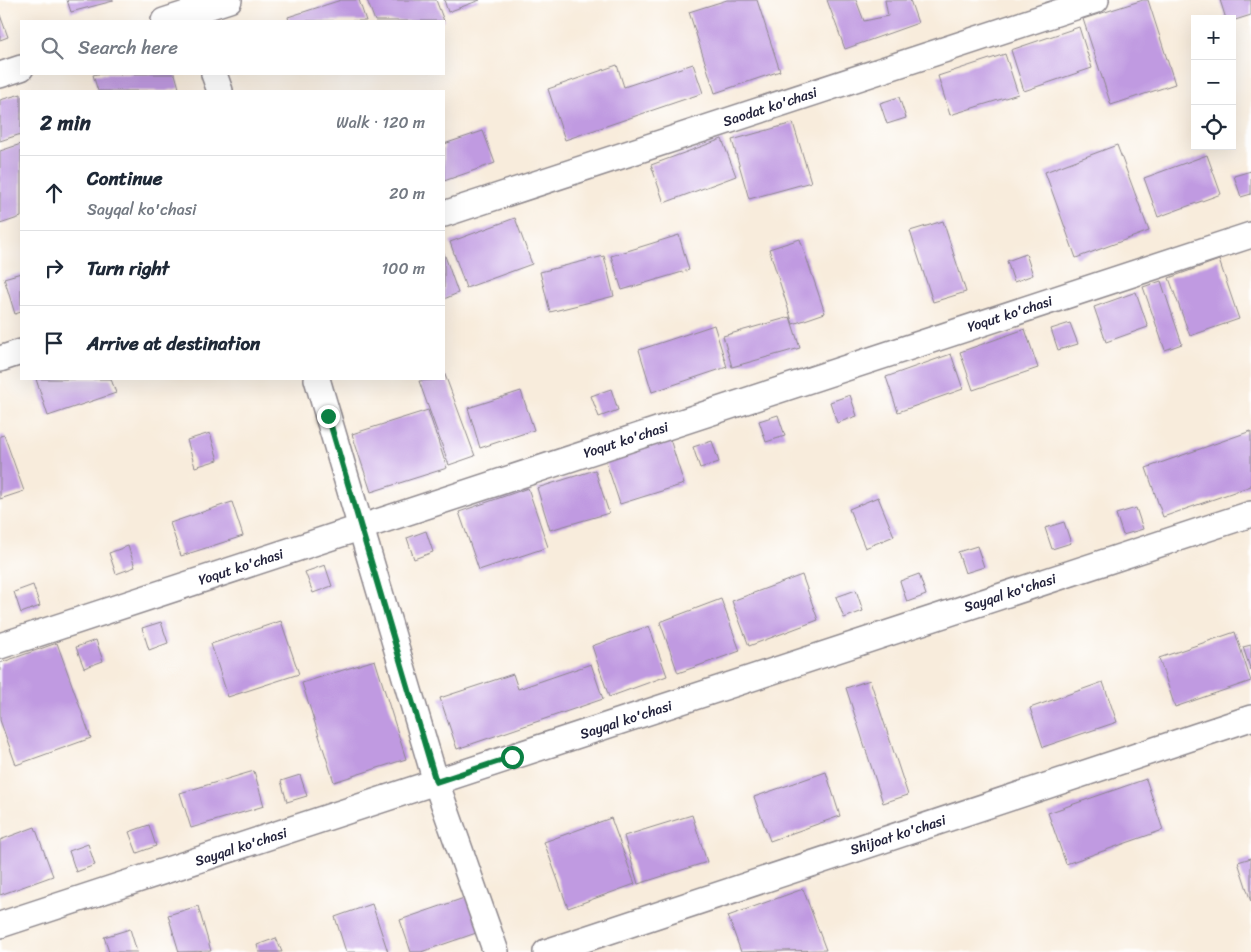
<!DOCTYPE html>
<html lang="en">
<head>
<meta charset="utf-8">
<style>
	:root { --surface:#fff; --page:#f6f6f7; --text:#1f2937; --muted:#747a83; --line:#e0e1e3 }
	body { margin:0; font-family:Sriracha,sans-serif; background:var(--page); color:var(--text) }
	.controls { position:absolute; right:15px; top:15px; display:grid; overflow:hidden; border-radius:0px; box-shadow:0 5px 20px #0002 }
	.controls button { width:45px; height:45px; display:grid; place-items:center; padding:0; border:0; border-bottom:1px solid var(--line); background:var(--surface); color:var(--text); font:25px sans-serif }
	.stop { position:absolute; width:15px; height:15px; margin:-11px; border:4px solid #0b8043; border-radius:50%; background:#fff }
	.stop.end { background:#0b8043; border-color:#fff; box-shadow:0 1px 5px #0008 }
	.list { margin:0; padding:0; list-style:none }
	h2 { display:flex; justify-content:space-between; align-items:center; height:65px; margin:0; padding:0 20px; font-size:21px }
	h2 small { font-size:16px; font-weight:400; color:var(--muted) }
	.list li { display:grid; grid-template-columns:32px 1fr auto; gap:15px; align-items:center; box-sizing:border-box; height:75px; padding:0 20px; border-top:1px solid var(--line) }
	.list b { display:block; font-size:19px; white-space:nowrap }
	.list p { margin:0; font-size:16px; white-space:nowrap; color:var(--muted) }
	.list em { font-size:16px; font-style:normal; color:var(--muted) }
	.icon { flex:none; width:28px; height:28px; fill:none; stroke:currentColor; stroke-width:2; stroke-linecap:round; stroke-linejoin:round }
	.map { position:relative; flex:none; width:1251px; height:952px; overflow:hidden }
	.search { position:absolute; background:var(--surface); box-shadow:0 5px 20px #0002; left:20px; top:20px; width:425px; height:55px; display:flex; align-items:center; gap:12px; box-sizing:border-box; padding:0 18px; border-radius:0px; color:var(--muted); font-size:19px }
	.panel { position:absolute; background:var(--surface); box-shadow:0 5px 20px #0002; left:20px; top:90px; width:425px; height:290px; border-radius:0px }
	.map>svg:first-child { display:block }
	.building { fill:#c09ae1 }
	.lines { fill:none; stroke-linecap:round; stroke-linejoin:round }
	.minor-casing { stroke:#8d878c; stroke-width:28 }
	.minor { stroke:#fff; stroke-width:25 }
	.route { stroke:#0b8043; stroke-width:6 }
	.labels { text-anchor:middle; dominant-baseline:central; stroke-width:4; stroke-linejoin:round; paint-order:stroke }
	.street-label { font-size:14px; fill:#22223b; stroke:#fff }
</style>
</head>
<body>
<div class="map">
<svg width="1251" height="952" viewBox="0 0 1251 952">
	<rect width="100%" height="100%" fill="#fff"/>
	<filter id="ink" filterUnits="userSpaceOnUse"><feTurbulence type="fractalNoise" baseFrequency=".02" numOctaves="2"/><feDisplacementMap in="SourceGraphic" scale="10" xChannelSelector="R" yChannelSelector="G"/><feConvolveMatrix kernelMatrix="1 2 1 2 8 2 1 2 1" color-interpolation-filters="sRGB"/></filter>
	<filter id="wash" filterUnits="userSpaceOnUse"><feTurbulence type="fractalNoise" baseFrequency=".0096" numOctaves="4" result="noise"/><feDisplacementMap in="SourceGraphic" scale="20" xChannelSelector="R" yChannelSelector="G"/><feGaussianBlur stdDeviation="1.12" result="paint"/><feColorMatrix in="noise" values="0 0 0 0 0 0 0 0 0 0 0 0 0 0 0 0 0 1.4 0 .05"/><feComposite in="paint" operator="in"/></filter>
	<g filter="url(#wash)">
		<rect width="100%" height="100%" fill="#f8ecdc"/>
		<g id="blocks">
			<g class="building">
				<path d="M67 0H113V1L71 12Z"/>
				<path d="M341 0H359L366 21H289L288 17Z"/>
				<path d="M367 0H436L444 21H375Z"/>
				<path d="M444 0H480L448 12Z"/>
				<path d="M727 0H757L780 71 715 93 689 12Z"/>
				<path d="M827 0H856L864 21 888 16 885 0H910L918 23 845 49Z"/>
				<path d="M1143 0H1148L1175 84 1111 105 1083 19Z"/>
				<path d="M1220 0H1251V15L1232 21V19H1226Z"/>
				<path d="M0 15 8 37 0 40Z"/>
				<path d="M1079 27 1092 68 1024 91 1011 50Z"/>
				<path d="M1005 54 1018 94 950 115 938 76Z"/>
				<path d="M693 64 703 93 565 140 548 89 617 65 624 87Z"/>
				<path d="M97 74H175L179 88 167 91H98L93 75Z"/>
				<path d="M21 94V134L0 141V100Z"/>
				<path d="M899 97 906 118 887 124 880 103Z"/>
				<path d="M793 123 811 182 749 199 732 140Z"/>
				<path d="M483 131 495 163 444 181V144Z"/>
				<path d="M722 139 736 176 664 203 651 165Z"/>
				<path d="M21 144V217L0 224V151Z"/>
				<path d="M1117 145 1149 231 1076 258 1045 172Z"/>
				<path d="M1207 155 1221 194 1158 217 1144 178Z"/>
				<path d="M1251 171V194L1241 197 1234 176Z"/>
				<path d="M515 218 532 264 466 288 450 242Z"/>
				<path d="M943 221 966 292 933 302 910 231Z"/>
				<path d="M679 235 689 270 622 290 611 256Z"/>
				<path d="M800 239 825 313 793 324 769 249Z"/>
				<path d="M444 253 458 293 444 299Z"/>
				<path d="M1026 254 1033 275 1014 282 1007 261Z"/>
				<path d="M604 256 614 296 550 312 540 272Z"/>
				<path d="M1219 260 1239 319 1190 336 1169 278Z"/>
				<path d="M21 273V312L15 314 4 278Z"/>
				<path d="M1161 281 1182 344 1165 350 1143 287Z"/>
				<path d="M1136 292 1148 327 1106 342 1094 307Z"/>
				<path d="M790 317 800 348 732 367 723 336Z"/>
				<path d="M1070 323 1078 344 1058 350 1051 329Z"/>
				<path d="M714 325 727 367 652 392 639 350Z"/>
				<path d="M1025 329 1038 368 973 390 960 352Z"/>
				<path d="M951 354 963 389 898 412 886 377Z"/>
				<path d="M444 372 475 456 449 465 419 381 444 379Z"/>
				<path d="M36 379H111L116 393 48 416Z"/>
				<path d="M611 389 618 410 599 417 591 396Z"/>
				<path d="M521 391 534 430 480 448 468 408Z"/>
				<path d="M850 395 857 416 837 423 830 402Z"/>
				<path d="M428 410 447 468 371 492 352 434Z"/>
				<path d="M778 415 785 436 766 442 759 421Z"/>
				<path d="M1251 431V486L1163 517 1146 468Z"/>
				<path d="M210 433 218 460 195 467 187 440Z"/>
				<path d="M4 435 24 491 0 499V436Z"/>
				<path d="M670 439 684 484 620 504 605 459Z"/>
				<path d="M712 441 719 462 700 468 693 447Z"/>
				<path d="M595 470 609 513 550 530 537 488Z"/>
				<path d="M528 488 548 547 479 570 459 512Z"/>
				<path d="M878 497 894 536 865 548 849 509Z"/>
				<path d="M232 502 243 536 181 556 170 523Z"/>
				<path d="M1136 508 1143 529 1123 535 1116 514Z"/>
				<path d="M1064 522 1071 543 1052 549 1045 528Z"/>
				<path d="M426 531 433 552 414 559 407 538Z"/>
				<path d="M128 546 135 567 116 574 109 553Z"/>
				<path d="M977 546 984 567 965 573 958 552Z"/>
				<path d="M325 565 332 586 313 593 305 572Z"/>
				<path d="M919 574 926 595 907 602 900 581Z"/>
				<path d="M802 575 818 620 749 646 732 601Z"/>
				<path d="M33 585 40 606 21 613 14 592Z"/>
				<path d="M856 590 863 611 844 618 836 597Z"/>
				<path d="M721 599 740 651 678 673 660 622Z"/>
				<path d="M281 621 299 674 228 697 211 644Z"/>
				<path d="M161 622 168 643 149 650 142 628Z"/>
				<path d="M649 626 667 676 609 697 592 646Z"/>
				<path d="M1235 632 1251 681 1175 707 1159 658Z"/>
				<path d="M96 640 103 661 84 668 76 647Z"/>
				<path d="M57 643 91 738 16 765 0 720V663Z"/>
				<path d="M1251 645V671L1243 647Z"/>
				<path d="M375 660 406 759 334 782 302 683Z"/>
				<path d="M591 664 603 699 457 749 440 698 513 674 518 689Z"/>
				<path d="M870 680 908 795 883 803 846 688Z"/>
				<path d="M1103 682 1117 722 1043 747 1030 708Z"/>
				<path d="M254 771 264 806 191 828 180 793Z"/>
				<path d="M826 772 840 816 770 841 754 797Z"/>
				<path d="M300 775 307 796 287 802 281 781Z"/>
				<path d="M1146 779 1163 830 1066 864 1048 813Z"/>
				<path d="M692 815 707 862 638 884 624 836Z"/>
				<path d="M611 818 635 884 568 908 544 842Z"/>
				<path d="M149 825 156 846 137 853 129 832Z"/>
				<path d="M35 827 53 876 0 895V840Z"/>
				<path d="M88 844 95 865 76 872 69 851Z"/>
				<path d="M1251 858V902L1238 862Z"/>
				<path d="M803 889 826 950 741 952 728 916Z"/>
				<path d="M470 896 482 931 421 952H411L400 920Z"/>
				<path d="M372 904 388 952H346L335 917Z"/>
				<path d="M198 906 211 951 179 952 168 915Z"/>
				<path d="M130 929 137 952H109L104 937Z"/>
				<path d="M276 938 282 952H259L257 945Z"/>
			</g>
		</g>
	</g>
	<g filter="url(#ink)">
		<use href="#blocks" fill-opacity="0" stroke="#8d878c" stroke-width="1"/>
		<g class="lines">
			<defs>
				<g id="minor">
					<path d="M164 21 229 0"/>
					<path d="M214 74 220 91"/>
					<path d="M0 75 21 68"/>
					<path d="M444 214 1096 0"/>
					<path d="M0 359 21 352"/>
					<path d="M317 379 436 782 496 952"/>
					<path d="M0 646 1251 235"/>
					<path d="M0 925 1251 514"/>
					<path d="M546 952 1251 718"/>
				</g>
			</defs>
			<use href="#minor" class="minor-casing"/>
			<use href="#minor" class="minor"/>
		</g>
	</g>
	<g class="lines" filter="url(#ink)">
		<path class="route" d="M328 416 436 782 512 757"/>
	</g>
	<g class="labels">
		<g class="street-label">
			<text transform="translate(770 107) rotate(-18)">Saodat ko'chasi</text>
			<text transform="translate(1010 314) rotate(-18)">Yoqut ko'chasi</text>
			<text transform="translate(626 440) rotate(-18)">Yoqut ko'chasi</text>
			<text transform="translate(241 567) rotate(-18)">Yoqut ko'chasi</text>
			<text transform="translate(1010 593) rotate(-18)">Sayqal ko'chasi</text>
			<text transform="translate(626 720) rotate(-18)">Sayqal ko'chasi</text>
			<text transform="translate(898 835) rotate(-18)">Shijoat ko'chasi</text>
			<text transform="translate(241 847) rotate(-18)">Sayqal ko'chasi</text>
		</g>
	</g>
</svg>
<div class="controls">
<button>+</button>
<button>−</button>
<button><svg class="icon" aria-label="locate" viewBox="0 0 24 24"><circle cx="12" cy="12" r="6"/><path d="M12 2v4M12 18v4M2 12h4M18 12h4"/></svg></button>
</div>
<div class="stop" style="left:512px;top:757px"></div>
<div class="stop end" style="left:328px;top:416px"></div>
<div class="search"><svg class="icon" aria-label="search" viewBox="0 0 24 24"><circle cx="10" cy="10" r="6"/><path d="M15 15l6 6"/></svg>Search here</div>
<section class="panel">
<h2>2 min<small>Walk · 120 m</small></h2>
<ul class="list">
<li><svg class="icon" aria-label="ahead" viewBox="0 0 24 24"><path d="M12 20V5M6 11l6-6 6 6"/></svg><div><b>Continue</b><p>Sayqal ko'chasi</p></div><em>20 m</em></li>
<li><svg class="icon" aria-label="right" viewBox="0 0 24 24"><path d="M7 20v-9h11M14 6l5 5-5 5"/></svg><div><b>Turn right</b></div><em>100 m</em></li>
<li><svg class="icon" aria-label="arrive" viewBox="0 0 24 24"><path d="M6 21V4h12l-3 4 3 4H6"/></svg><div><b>Arrive at destination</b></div></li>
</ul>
</section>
</div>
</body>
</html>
